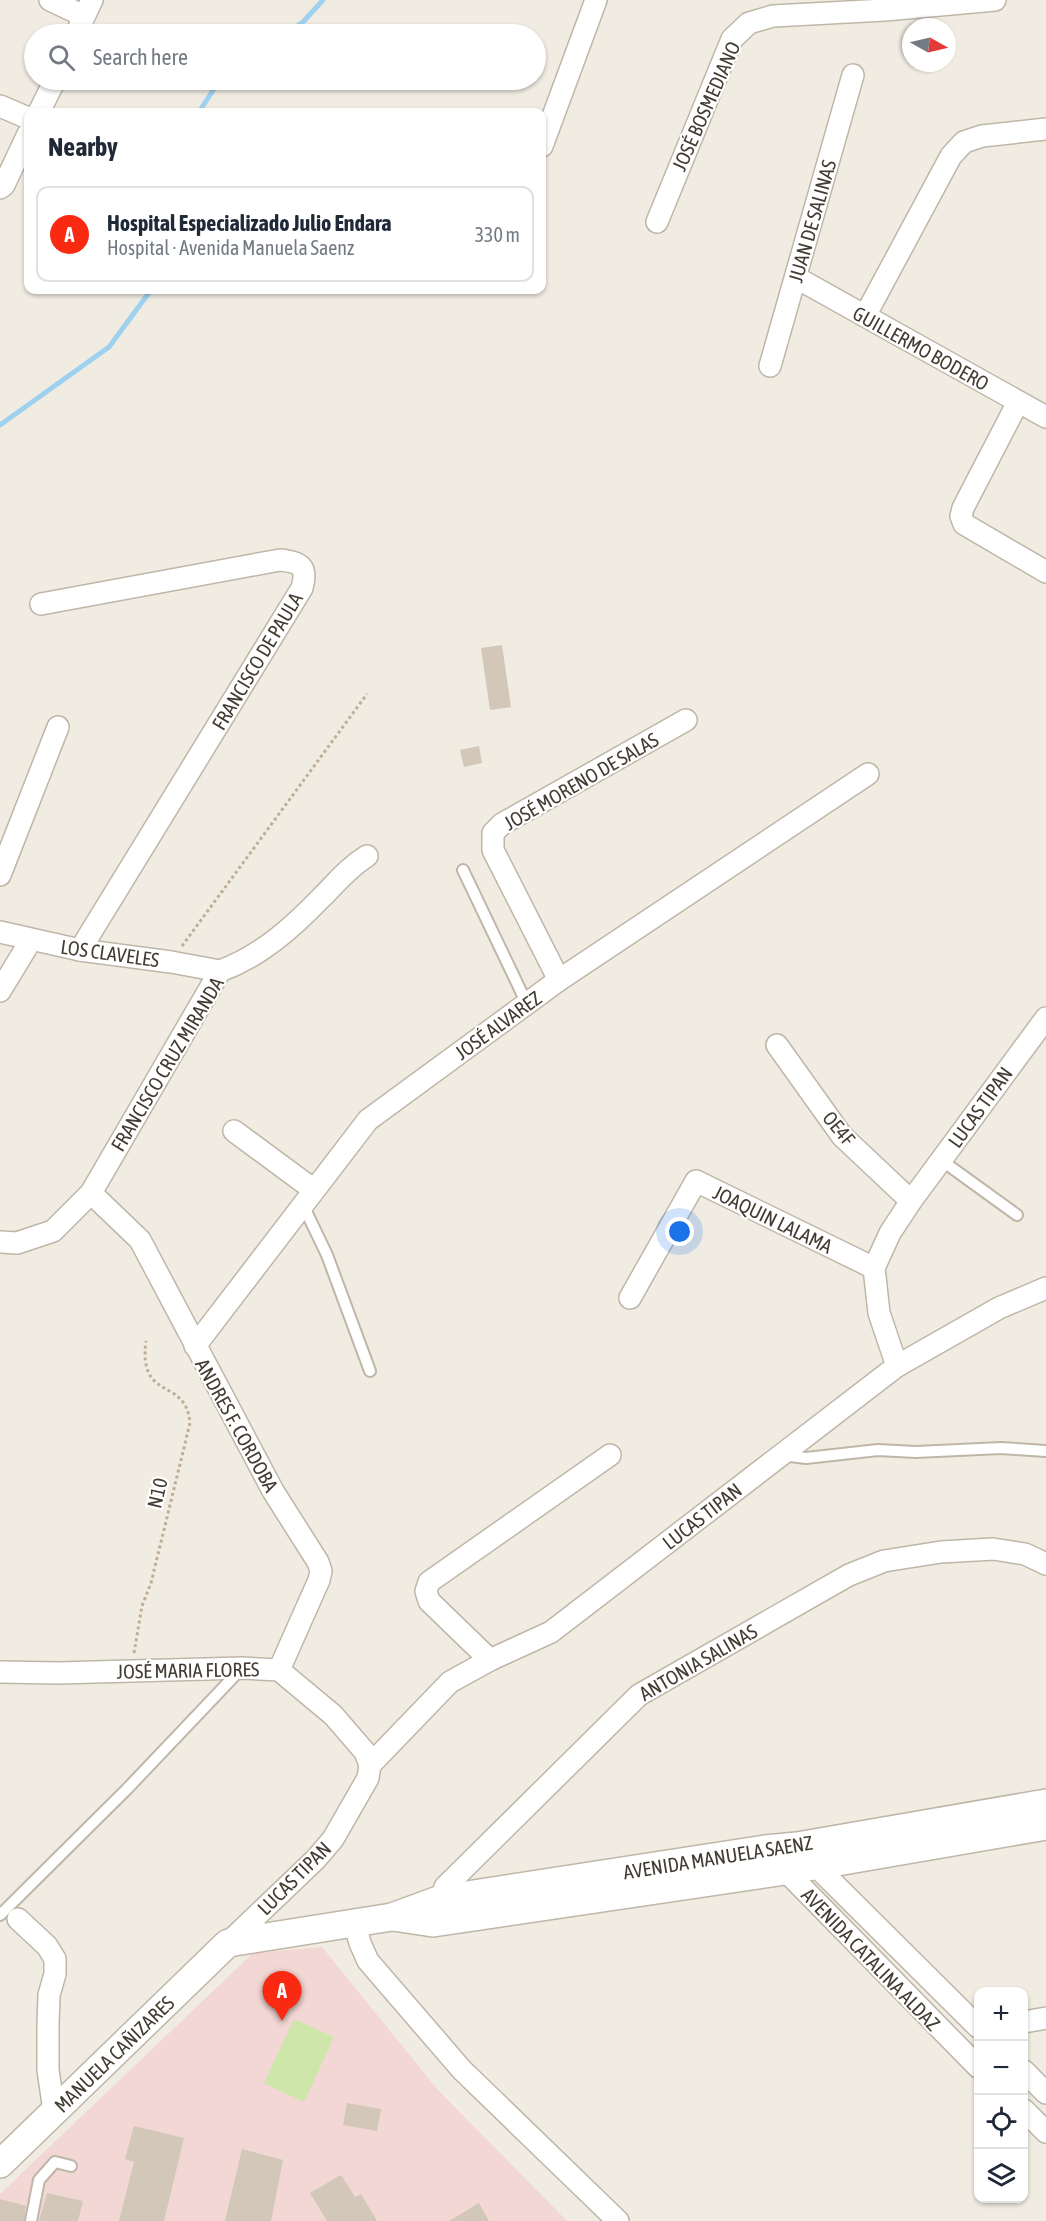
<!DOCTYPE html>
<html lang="en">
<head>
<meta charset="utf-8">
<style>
	:root { --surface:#fff; --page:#f2f2f3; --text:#1f2937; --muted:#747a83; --line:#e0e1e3; --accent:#f92a11 }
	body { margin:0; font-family:"Asap Condensed",sans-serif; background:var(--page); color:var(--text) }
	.controls { position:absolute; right:18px; bottom:18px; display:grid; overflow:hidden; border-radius:12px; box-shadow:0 2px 4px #0004 }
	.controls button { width:54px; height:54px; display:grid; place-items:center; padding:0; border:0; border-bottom:2px solid var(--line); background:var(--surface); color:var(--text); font:30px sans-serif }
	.compass { position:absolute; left:902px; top:18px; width:54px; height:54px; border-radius:50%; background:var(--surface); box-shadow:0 2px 4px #0004; rotate:98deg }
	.you { position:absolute; left:680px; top:1232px; width:21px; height:21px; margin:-15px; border:4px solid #fff; border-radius:50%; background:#1a73e8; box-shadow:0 0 0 9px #1a73e833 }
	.badge { display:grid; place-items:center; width:39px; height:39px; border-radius:50%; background:var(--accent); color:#fff; font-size:20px; font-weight:700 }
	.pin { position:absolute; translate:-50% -50px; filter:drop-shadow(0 2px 3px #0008) }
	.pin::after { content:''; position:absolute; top:32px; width:21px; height:18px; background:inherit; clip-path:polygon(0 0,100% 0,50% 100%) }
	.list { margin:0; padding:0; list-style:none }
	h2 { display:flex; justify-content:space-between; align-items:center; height:78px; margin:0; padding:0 24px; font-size:26px }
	h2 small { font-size:20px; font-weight:400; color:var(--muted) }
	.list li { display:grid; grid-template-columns:39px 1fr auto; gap:18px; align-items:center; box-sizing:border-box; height:96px; margin:0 12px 12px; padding:0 12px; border:2px solid var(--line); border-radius:12px }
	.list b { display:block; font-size:22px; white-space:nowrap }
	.list p { margin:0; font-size:20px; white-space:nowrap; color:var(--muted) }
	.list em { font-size:20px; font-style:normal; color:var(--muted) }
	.icon { flex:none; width:33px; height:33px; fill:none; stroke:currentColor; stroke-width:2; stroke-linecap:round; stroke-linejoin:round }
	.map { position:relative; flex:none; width:1046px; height:2221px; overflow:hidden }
	.search { position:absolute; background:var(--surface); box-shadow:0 2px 4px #0004; left:24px; top:24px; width:522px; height:66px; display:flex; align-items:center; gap:15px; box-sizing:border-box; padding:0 21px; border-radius:33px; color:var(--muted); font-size:22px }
	.panel { position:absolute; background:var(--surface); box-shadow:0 2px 4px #0004; left:24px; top:108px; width:522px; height:186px; border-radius:12px }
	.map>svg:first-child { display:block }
	.medical { fill:#f2d7d5 }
	.green { fill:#cee6aa }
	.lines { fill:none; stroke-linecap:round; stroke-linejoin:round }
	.stream { stroke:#9dd1ef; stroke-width:5 }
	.building { fill:#d2c7b8 }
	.service-casing { stroke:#bfb6a8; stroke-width:14 }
	.minor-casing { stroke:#bfb6a8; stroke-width:24 }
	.tertiary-casing { stroke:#bfb6a8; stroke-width:30 }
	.path { stroke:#beae96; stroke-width:3; stroke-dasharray:3 3; stroke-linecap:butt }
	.service { stroke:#fff; stroke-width:10 }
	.minor { stroke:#fff; stroke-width:21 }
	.tertiary { stroke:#fff; stroke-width:27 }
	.labels { text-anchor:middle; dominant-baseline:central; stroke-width:4.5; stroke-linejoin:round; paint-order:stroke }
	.street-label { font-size:20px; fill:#423c33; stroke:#fff }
</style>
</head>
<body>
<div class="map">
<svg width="1046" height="2221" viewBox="0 0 1046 2221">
	<rect width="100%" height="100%" fill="#f1ece2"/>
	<path class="medical" d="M322 1947 438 2090 567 2221H0V2194L253 1953Z"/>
	<path class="green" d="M294 2019 334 2037 304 2102 264 2083Z"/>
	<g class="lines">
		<g class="stream">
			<path d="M285 34 303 22 323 0"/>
			<path d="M199 112 217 84 223 80"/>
			<path d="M0 425 109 347 151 290"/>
		</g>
	</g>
	<g class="building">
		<path d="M502 645 511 707 490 710 481 648Z"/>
		<path d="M479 746 482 763 464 767 460 750Z"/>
		<path d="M347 2103 381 2109 377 2131 343 2125Z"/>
		<path d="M134 2126 184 2138 164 2221H119L134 2162 125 2159Z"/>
		<path d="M242 2149 283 2160 271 2221H225Z"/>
		<path d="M341 2175 355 2197 361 2194 377 2221H327L310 2193Z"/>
		<path d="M47 2193 83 2201 78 2221H39Z"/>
		<path d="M0 2199 26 2206 24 2221H0Z"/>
		<path d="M479 2203 489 2221H449Z"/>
	</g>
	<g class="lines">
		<defs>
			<g id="service">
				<path d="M463 870 527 1004"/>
				<path d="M941 1160 1017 1215"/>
				<path d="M303 1205 327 1255 370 1371"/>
				<path d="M782 1455 806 1458 878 1450 916 1452 1001 1448 1046 1451"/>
				<path d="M0 1915 127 1789 242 1668"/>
				<path d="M31 2221 39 2180 55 2162 71 2166"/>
			</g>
			<g id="minor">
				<path d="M50 0 84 16"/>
				<path d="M76 34 92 0"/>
				<path d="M0 106 28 118"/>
				<path d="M39 112 55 80"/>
				<path d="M542 146 596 0"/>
				<path d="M0 188 4 185 28 134"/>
				<path d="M657 222 732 39 749 23 773 16 885 10 995 0"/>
				<path d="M797 278 1046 417"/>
				<path d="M865 316 951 156 964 142 982 136 1046 129"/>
				<path d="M770 366 853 75"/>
				<path d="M1018 402 963 508 961 516 964 524 1046 572"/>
				<path d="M41 604 280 560C301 562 308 567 302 588L80 950"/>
				<path d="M0 875 58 727"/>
				<path d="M0 932 80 950 171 962 220 971"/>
				<path d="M559 980 493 850V833L502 824 686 720"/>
				<path d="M0 991 31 940"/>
				<path d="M777 1045 842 1136 911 1201"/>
				<path d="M234 1131 314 1190"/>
				<path d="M91 1193 140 1240 273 1491 318 1562 321 1571 319 1580 279 1670"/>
				<path d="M0 1242 17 1243 53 1231 91 1193 220 971C261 956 292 928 322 897 336 883 349 867 367 856"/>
				<path d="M630 1298 696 1181 874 1268"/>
				<path d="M195 1346 368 1120 559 980 868 774"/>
				<path d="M897 1366 879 1313 874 1268 890 1233 911 1201 1046 1018"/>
				<path d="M490 1660 429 1601 426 1591 429 1582 610 1455"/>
				<path d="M0 1672 58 1673 242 1668 279 1670 333 1715 365 1752 370 1765"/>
				<path d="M809 1859 978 2027"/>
				<path d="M778 1863 978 2067"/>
				<path d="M437 1911 445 1887 639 1695 849 1575 884 1561 941 1552 993 1549 1025 1554 1046 1564"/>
				<path d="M18 1919 47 1946 55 1959V1974L49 1995 48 2025V2070L54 2111"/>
				<path d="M355 1924 360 1943 368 1961 462 2070 618 2221"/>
				<path d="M228 1943 316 1859 333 1839 368 1778 370 1765 450 1682 490 1660 551 1632 897 1366 999 1308 1046 1288"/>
				<path d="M1024 2022 1046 2018"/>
				<path d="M1024 2071 1046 2093"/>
				<path d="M1024 2110 1046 2132"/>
			</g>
			<g id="tertiary">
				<path d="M393 1917 433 1923 785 1871 1046 1826"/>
				<path d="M0 2164 228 1943 392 1917 441 1899 765 1849 797 1846 1046 1803"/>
			</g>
		</defs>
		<use href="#service" class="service-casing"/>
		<use href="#minor" class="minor-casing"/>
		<use href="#tertiary" class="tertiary-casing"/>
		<g class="path">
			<path d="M182 946 367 694"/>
			<path d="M134 1653 142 1606 151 1583 190 1423C186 1376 138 1403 146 1341"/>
		</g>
		<use href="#service" class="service"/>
		<use href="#minor" class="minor"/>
		<use href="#tertiary" class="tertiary"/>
	</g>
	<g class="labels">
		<g class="street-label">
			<text transform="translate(706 106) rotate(-66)">JOSÉ BOSMEDIANO</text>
			<text transform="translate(812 221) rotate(-74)">JUAN DE SALINAS</text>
			<text transform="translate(921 348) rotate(29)">GUILLERMO BODERO</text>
			<text transform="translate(257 661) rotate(-59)">FRANCISCO DE PAULA</text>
			<text transform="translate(581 781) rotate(-30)">JOSÉ MORENO DE SALAS</text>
			<text transform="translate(110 953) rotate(8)">LOS CLAVELES</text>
			<text transform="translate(498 1025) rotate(-36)">JOSÉ ALVAREZ</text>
			<text transform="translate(167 1064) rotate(-59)">FRANCISCO CRUZ MIRANDA</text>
			<text transform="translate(980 1107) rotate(-54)">LUCAS TIPAN</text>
			<text transform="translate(839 1128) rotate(50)">OE4F</text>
			<text transform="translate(773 1219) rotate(26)">JOAQUIN LALAMA</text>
			<text transform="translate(237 1425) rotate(61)">ANDRES F. CORDOBA</text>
			<text transform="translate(157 1493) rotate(-77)">N10</text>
			<text transform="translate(702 1516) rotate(-38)">LUCAS TIPAN</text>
			<text transform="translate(698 1662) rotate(-30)">ANTONIA SALINAS</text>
			<text transform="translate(188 1670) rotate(-1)">JOSÉ MARIA FLORES</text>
			<text transform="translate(718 1857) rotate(-9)">AVENIDA MANUELA SAENZ</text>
			<text transform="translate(294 1878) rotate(-45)">LUCAS TIPAN</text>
			<text transform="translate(871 1959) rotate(46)">AVENIDA CATALINA ALDAZ</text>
			<text transform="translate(114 2054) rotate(-44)">MANUELA CAÑIZARES</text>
		</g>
	</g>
</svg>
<div class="controls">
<button>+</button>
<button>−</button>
<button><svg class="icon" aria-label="locate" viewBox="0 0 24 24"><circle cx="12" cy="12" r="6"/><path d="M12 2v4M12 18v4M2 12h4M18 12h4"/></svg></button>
<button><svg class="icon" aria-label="layers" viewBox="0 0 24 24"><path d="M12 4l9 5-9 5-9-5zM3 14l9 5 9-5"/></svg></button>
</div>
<svg class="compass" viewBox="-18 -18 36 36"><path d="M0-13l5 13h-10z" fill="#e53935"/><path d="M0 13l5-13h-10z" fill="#747a83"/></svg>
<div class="you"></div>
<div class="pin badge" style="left:282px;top:2021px">A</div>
<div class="search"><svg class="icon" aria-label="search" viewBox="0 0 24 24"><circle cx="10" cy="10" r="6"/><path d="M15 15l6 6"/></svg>Search here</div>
<section class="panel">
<h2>Nearby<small></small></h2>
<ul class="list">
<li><span class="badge">A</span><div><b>Hospital Especializado Julio Endara</b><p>Hospital · Avenida Manuela Saenz</p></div><em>330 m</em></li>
</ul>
</section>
</div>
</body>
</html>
